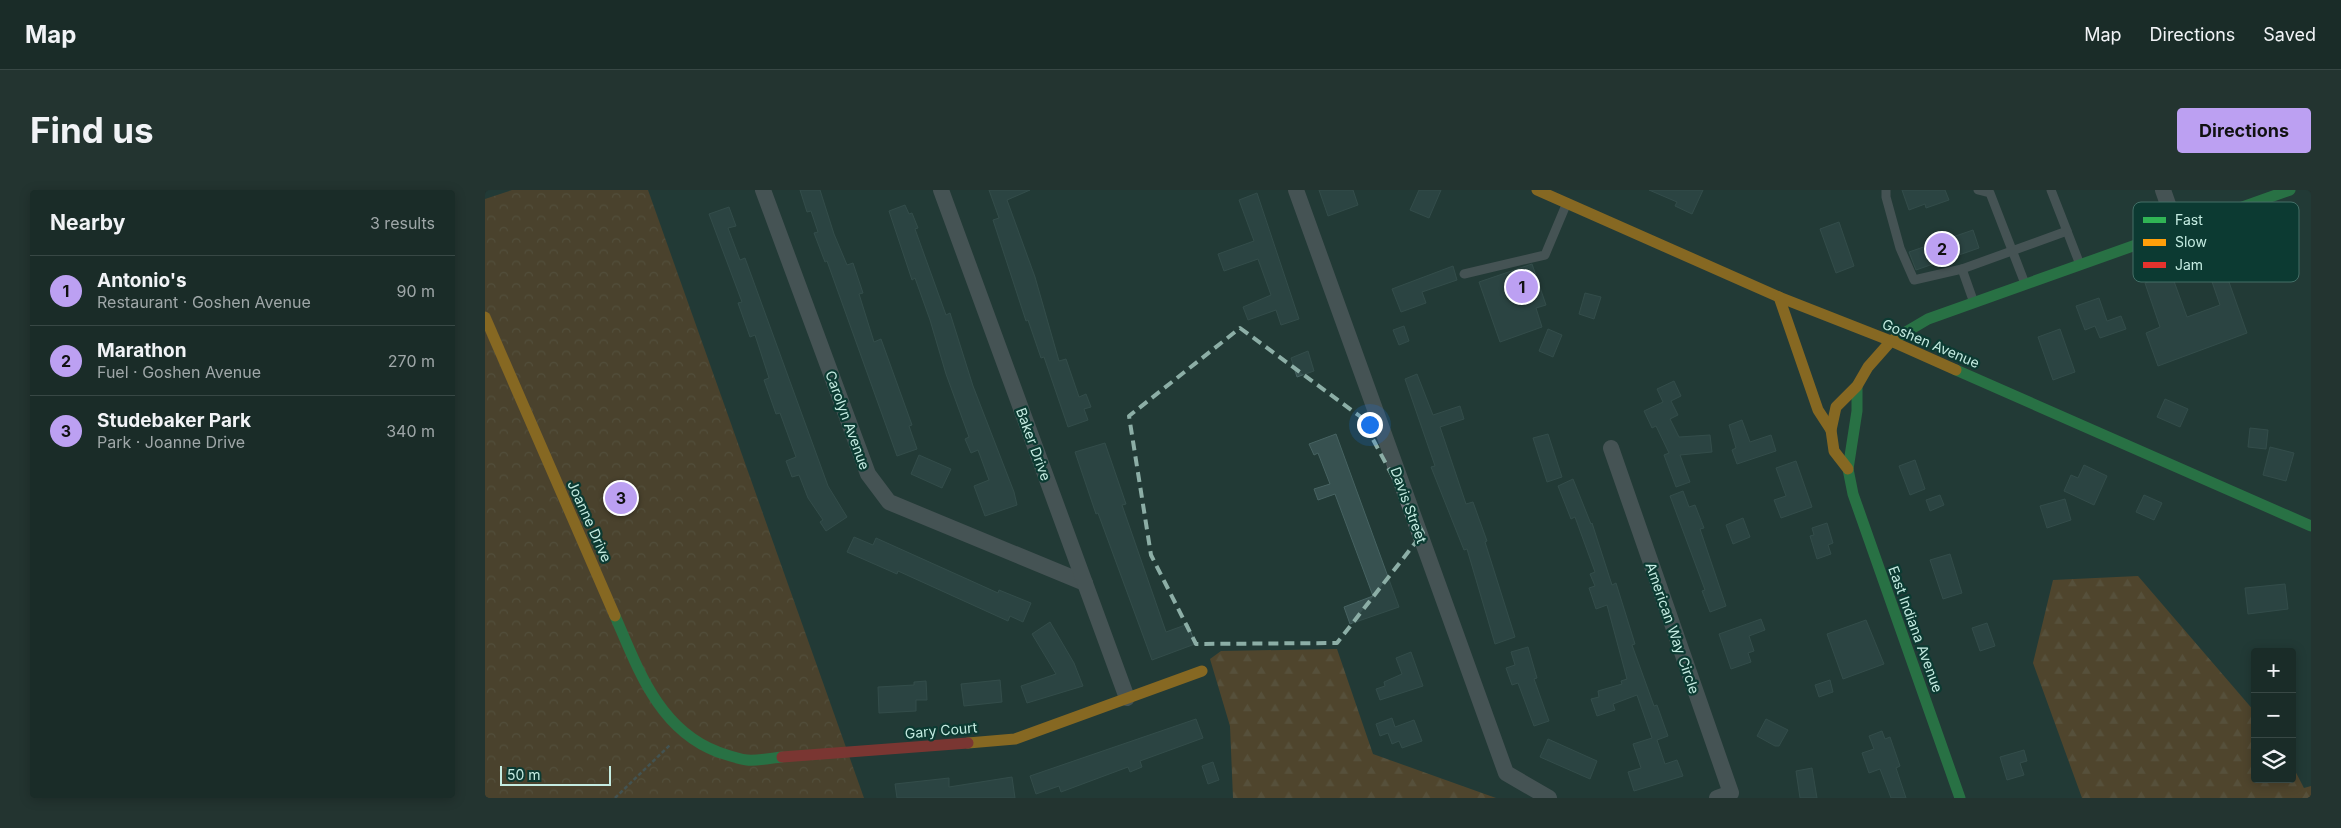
<!DOCTYPE html>
<html lang="en">
<head>
<meta charset="utf-8">
<style>
	:root { --surface:#1a2c28; --page:#233430; --text:#f1f3f6; --muted:#9fa7a8; --line:#384845; --accent:#bca0f2 }
	body { margin:0; font-family:Inter,sans-serif; background:var(--page); color:var(--text) }
	.controls { position:absolute; right:15px; bottom:15px; display:grid; overflow:hidden; border-radius:5px; box-shadow:0 2px 12px #0003 }
	.controls button { width:45px; height:45px; display:grid; place-items:center; padding:0; border:0; border-bottom:1px solid var(--line); background:var(--surface); color:var(--text); font:25px sans-serif }
	.scale { position:absolute; left:15px; bottom:12px; width:111px; box-sizing:border-box; padding-left:5px; border:2px solid #c5ece2; border-top:0; font-size:14px; line-height:18px; white-space:nowrap; color:#c5ece2; -webkit-text-stroke:4px #0c3a32; paint-order:stroke }
	.you { position:absolute; left:884px; top:234px; width:18px; height:18px; margin:-12px; border:4px solid #fff; border-radius:50%; background:#1a73e8; box-shadow:0 0 0 8px #1a73e833 }
	.badge { display:grid; place-items:center; width:32px; height:32px; border-radius:50%; background:var(--accent); color:#111; font-size:16px; font-weight:700 }
	.pin { position:absolute; translate:-50% -50%; border:2px solid #fff; box-shadow:0 1px 5px #0006 }
	.list { margin:0; padding:0; list-style:none }
	h2 { display:flex; justify-content:space-between; align-items:center; height:65px; margin:0; padding:0 20px; font-size:21px }
	h2 small { font-size:16px; font-weight:400; color:var(--muted) }
	.list li { display:grid; grid-template-columns:32px 1fr auto; gap:15px; align-items:center; box-sizing:border-box; height:70px; padding:0 20px; border-top:1px solid var(--line) }
	.list b { display:block; font-size:19px; white-space:nowrap }
	.list p { margin:0; font-size:16px; white-space:nowrap; color:var(--muted) }
	.list em { font-size:16px; font-style:normal; color:var(--muted) }
	.icon { flex:none; width:28px; height:28px; fill:none; stroke:currentColor; stroke-width:2; stroke-linecap:round; stroke-linejoin:round }
	.map { position:relative; flex:none; width:1826px; height:608px; overflow:hidden; border-radius:5px }
	header { display:flex; align-items:center; gap:30px; box-sizing:border-box; height:70px; padding:0 25px; background:var(--surface); border-bottom:1px solid var(--line) }
	header strong { font-size:24px }
	nav { display:flex; gap:28px; margin-inline-start:auto; font-size:18px }
	.intro { display:flex; align-items:center; justify-content:space-between; box-sizing:border-box; height:120px; padding:0 30px }
	h1 { margin:0; font-size:35px }
	.button { padding:12px 22px; border-radius:5px; background:var(--accent); color:#111; font-size:18px; font-weight:700 }
	main { display:flex; gap:30px; padding:0 30px }
	aside { flex:1; background:var(--surface); border-radius:5px; box-shadow:0 2px 12px #0003 }
	.map>svg:first-child { display:block }
	.forest { fill:url(#forest-firs) }
	.park { fill:url(#park-crowns) }
	.building { fill:#375150; stroke:#476362 }
	.lines { fill:none; stroke-linecap:round; stroke-linejoin:round }
	.path { stroke:#6a7174; stroke-width:2.5; stroke-dasharray:4 2.5; stroke-linecap:butt }
	.lane { stroke:#707178; stroke-width:9 }
	.street { stroke:#707178; stroke-width:16 }
	.fast { stroke:#30b455; stroke-width:11 }
	.slow { stroke:#ff9f0a; stroke-width:11 }
	.jam { stroke:#e5322d; stroke-width:11 }
	.marked { fill:none; stroke:#8caea6; stroke-width:4; stroke-dasharray:10 6; stroke-linejoin:round }
	.labels { text-anchor:middle; dominant-baseline:central; stroke-width:4.5; stroke-linejoin:round; paint-order:stroke }
	.street-label { font-size:14px; fill:#c5ece2; stroke:#0c3a32 }
	.key { fill:#0c3a32; stroke:#446f67; stroke-width:1 }
	.key-label { font-size:14px; fill:#c5ece2 }
</style>
</head>
<body>
<header>
<strong>Map</strong>
<nav><a>Map</a><a>Directions</a><a>Saved</a></nav>
</header>
<div class="intro"><h1>Find us</h1><a class="button">Directions</a></div>
<main>
<aside>
<h2>Nearby<small>3 results</small></h2>
<ul class="list">
<li><span class="badge">1</span><div><b>Antonio's</b><p>Restaurant · Goshen Avenue</p></div><em>90 m</em></li>
<li><span class="badge">2</span><div><b>Marathon</b><p>Fuel · Goshen Avenue</p></div><em>270 m</em></li>
<li><span class="badge">3</span><div><b>Studebaker Park</b><p>Park · Joanne Drive</p></div><em>340 m</em></li>
</ul>
</aside>
<div class="map">
<svg width="1826" height="608" viewBox="0 0 1826 608">
	<defs>
		<pattern id="forest-firs" width="22" height="20" patternUnits="userSpaceOnUse" patternTransform="scale(1.25)"><rect width="22" height="20" fill="#865322"/><path d="M5 1l3.5 6h-7zM16 11l3.5 6h-7z" fill="#966c42"/></pattern>
		<pattern id="park-crowns" width="20" height="18" patternUnits="userSpaceOnUse" patternTransform="scale(1.25)"><rect width="20" height="18" fill="#7b4d22"/><path d="M2 6a3 3 0 1 1 6 0M12 15a3 3 0 1 1 6 0" fill="none" stroke="#8c6742"/></pattern>
	</defs>
	<rect width="100%" height="100%" fill="#223a36"/>
	<g class="forest">
		<path d="M1653 386 1770 522V589H1807V575L1819 598 1826 596V608H1597L1548 473 1568 390Z"/>
		<path d="M852 459 888 564 1011 608H748L745 536 725 469 736 461Z"/>
	</g>
	<path class="park" d="M27 0H163L379 608H0V9Z"/>
	<g class="building">
		<path d="M315 0H335L349 44 362 75 368 73 378 103 374 104 389 152 396 149 427 235 424 236 432 259 412 266 342 71 340 72 329 43 333 42 326 21 322 22Z"/>
		<path d="M504 0H545L522 10 550 87 574 171 581 169 594 207 601 204 606 217 599 219 603 230 583 237 559 167 556 168 543 130 541 131 508 30 514 28Z"/>
		<path d="M834 0H868L873 15 843 26Z"/>
		<path d="M934 0H956L944 28 925 20Z"/>
		<path d="M1164 0H1218L1207 24 1190 16 1192 12Z"/>
		<path d="M1417 0H1460L1464 10 1441 18 1440 14 1424 20Z"/>
		<path d="M772 3 814 129 796 135 791 120 763 130 758 117 786 105 773 69 739 81 733 64 769 51 754 10Z"/>
		<path d="M420 15 424 24 427 23 433 38 430 39 461 125 465 123 488 196 529 302 532 315 500 326 489 296 504 290 493 260 486 263 480 249 484 247 461 184 445 130 430 88 427 90 404 21Z"/>
		<path d="M244 17 251 36 243 38 255 70 260 68 343 296 362 327 341 341 335 332 338 330 323 308 314 285 307 287 301 271 311 267 295 223 291 224 279 190 284 188 270 145 265 147 253 113 257 112 224 24Z"/>
		<path d="M1354 32 1369 76 1351 83 1335 39Z"/>
		<path d="M1488 40 1494 58 1431 80 1424 62Z"/>
		<path d="M1047 74 1061 115 1051 118 1057 137 1015 152 994 92Z"/>
		<path d="M968 76 972 90 937 102 941 113 916 122 907 99Z"/>
		<path d="M1739 78 1762 143 1673 176 1661 143 1675 137 1660 93 1686 83 1702 127 1735 115 1724 83Z"/>
		<path d="M1100 103 1116 107 1109 129 1094 124Z"/>
		<path d="M1614 108 1622 131 1636 126 1641 139 1615 148 1610 136 1600 140 1591 116Z"/>
		<path d="M919 136 924 151 914 155 908 140Z"/>
		<path d="M1063 139 1077 145 1068 167 1054 161Z"/>
		<path d="M1575 139 1590 182 1568 190 1553 147Z"/>
		<path d="M823 161 829 181 812 187 806 168Z"/>
		<path d="M932 184 948 225 975 216 979 229 955 237 981 314 988 312 1002 351 1000 352 1030 447 1010 454 982 359 979 360 946 277 950 276 920 189Z"/>
		<path d="M1189 191 1196 206 1186 211 1193 225 1185 229 1194 247 1225 245 1227 262 1195 265 1205 292 1191 297 1179 265 1184 263 1171 236 1167 238 1159 221 1178 212 1172 199Z"/>
		<path d="M1680 209 1703 219 1695 237 1672 227Z"/>
		<path d="M1257 230 1265 252 1286 245 1291 261 1252 274 1247 260 1251 258 1244 235Z"/>
		<path d="M1765 238 1783 240 1781 259 1763 257Z"/>
		<path d="M851 244 914 417 865 434 859 417 888 406 850 304 833 310 829 299 845 294 833 263 829 265 824 254Z"/>
		<path d="M1063 244 1077 287 1062 292 1048 248Z"/>
		<path d="M620 253 641 314 637 315 681 442 703 434 710 454 667 470 613 323 611 324 590 262Z"/>
		<path d="M1785 257 1809 263 1801 291 1778 285Z"/>
		<path d="M434 265 466 279 457 298 426 284Z"/>
		<path d="M1430 270 1440 299 1425 305 1414 276Z"/>
		<path d="M1311 271 1327 317 1296 328 1289 310 1301 306 1291 278Z"/>
		<path d="M1599 275 1622 286 1609 315 1579 301 1586 285 1593 288Z"/>
		<path d="M1088 289 1106 334 1107 333 1127 395 1131 393 1150 454 1147 455 1169 516 1172 515 1183 546 1172 550 1180 574 1192 570 1198 586 1149 601 1143 582 1156 578 1148 554 1167 548 1152 505 1128 514 1130 520 1112 526 1106 509 1114 507 1113 501 1137 494 1136 491 1142 489 1122 415 1111 419 1104 398 1110 396 1105 384 1110 382 1090 327 1086 329 1073 296Z"/>
		<path d="M1198 301 1204 317 1210 315 1219 338 1215 339 1241 416 1225 422 1217 401 1220 400 1185 306Z"/>
		<path d="M1455 305 1459 315 1445 321 1441 310Z"/>
		<path d="M1659 305 1677 313 1669 330 1651 322Z"/>
		<path d="M1580 309 1586 330 1562 338 1555 316Z"/>
		<path d="M1258 328 1265 347 1248 354 1241 335Z"/>
		<path d="M1342 333 1348 353 1343 355 1346 364 1332 369 1325 346 1329 345 1327 338Z"/>
		<path d="M369 347 388 355 391 348 513 403 514 400 546 413 538 432 525 426 523 431 413 381 412 384 362 362Z"/>
		<path d="M1465 364 1477 403 1458 409 1445 370Z"/>
		<path d="M1800 394 1803 419 1763 424 1760 398Z"/>
		<path d="M1276 429 1280 440 1264 446 1269 461 1263 463 1266 472 1246 479 1234 444Z"/>
		<path d="M1381 430 1399 474 1358 489 1342 444Z"/>
		<path d="M565 432 589 473 598 496 542 513 536 496 571 484 547 444Z"/>
		<path d="M1502 433 1510 456 1495 461 1487 438Z"/>
		<path d="M1043 457 1052 488 1049 489 1064 531 1049 536 1033 493 1027 495 1021 478 1030 475 1026 462Z"/>
		<path d="M926 462 938 496 895 510 891 499 900 496 899 492 917 484 911 468Z"/>
		<path d="M515 490 517 512 479 516 476 494Z"/>
		<path d="M1345 490 1348 502 1334 507 1330 495Z"/>
		<path d="M441 491 442 510H431V521L394 523 393 497 429 495V492Z"/>
		<path d="M907 528 910 537 929 530 937 551 917 558 914 551 907 554 903 543 895 546 891 534Z"/>
		<path d="M711 529 718 548 655 571 657 577 645 582 643 577 576 602 574 596 551 604 545 586Z"/>
		<path d="M1281 529 1303 540 1294 556H1290L1272 546Z"/>
		<path d="M1397 541 1400 549 1405 547 1415 576 1411 578 1421 608H1406L1395 579 1384 583 1377 563 1389 559 1384 546Z"/>
		<path d="M1063 549 1112 571 1105 589 1055 567Z"/>
		<path d="M1539 560 1542 571 1535 573 1539 585 1522 590 1515 567Z"/>
		<path d="M728 572 734 590 723 594 717 576Z"/>
		<path d="M1327 578 1332 608H1315L1311 581Z"/>
		<path d="M527 587 530 608H412L410 594 464 588V597Z"/>
	</g>
	<g class="lines">
		<path class="path" d="M130 608 185 555"/>
		<g class="lane">
			<path d="M1401 0V7L1415 58 1429 90 1477 79"/>
			<path d="M1493 0 1505 3 1539 91"/>
			<path d="M1566 0 1582 41"/>
			<path d="M979 84 1060 65 1081 15"/>
			<path d="M1488 110 1477 79 1582 41 1594 72"/>
		</g>
		<g class="street">
			<path d="M278 0 383 284 404 312 600 393"/>
			<path d="M456 0 642 508"/>
			<path d="M811 0 1021 583 1064 608"/>
			<path d="M1678 0 1692 40"/>
			<path d="M1126 258 1246 603 1232 608"/>
		</g>
		<g class="fast">
			<path d="M1409 149 1443 129 1805 0"/>
			<path d="M1471 180 1826 336"/>
			<path d="M1372 196V221L1363 279 1368 304 1475 608"/>
			<path d="M130 426C153 479 174 540 233 562 242 565 253 569 262 570 273 571 286 568 297 567"/>
		</g>
		<g class="slow">
			<path d="M1052 0 1294 107 1406 151 1409 149"/>
			<path d="M1294 107 1333 220 1346 240"/>
			<path d="M0 127 130 426"/>
			<path d="M1363 279 1349 261 1346 240 1351 217 1372 196 1383 177 1406 151 1471 180"/>
			<path d="M483 553 530 549 717 481"/>
		</g>
		<path class="jam" d="M297 567 483 553"/>
	</g>
	<path d="M0 0H1826V608H0ZM755 138 876 227 938 343 852 453 711 454 666 365 644 226Z" fill="#223a36" fill-opacity=".55" fill-rule="evenodd"/>
	<path class="marked" d="M755 138 876 227 938 343 852 453 711 454 666 365 644 226Z"/>
	<g class="labels">
		<g class="street-label">
			<text transform="translate(1446 153) rotate(23)">Goshen Avenue</text>
			<text transform="translate(363 230) rotate(70)">Carolyn Avenue</text>
			<text transform="translate(549 254) rotate(70)">Baker Drive</text>
			<text transform="translate(924 315) rotate(70)">Davis Street</text>
			<text transform="translate(105 331) rotate(66)">Joanne Drive</text>
			<text transform="translate(1188 438) rotate(71)">American Way Circle</text>
			<text transform="translate(1431 439) rotate(70)">East Indiana Avenue</text>
			<text transform="translate(456 540) rotate(-5)">Gary Court</text>
		</g>
	</g>
	<rect x="1648" y="12" width="166" height="80" rx="8" class="key"/>
	<rect x="1658" y="27" width="23" height="6" fill="#30b455"/>
	<rect x="1658" y="49" width="23" height="7" fill="#ff9f0a"/>
	<rect x="1658" y="72" width="23" height="6" fill="#e5322d"/>
	<g class="key-label">
		<text x="1690" y="35">Fast</text>
		<text x="1690" y="57">Slow</text>
		<text x="1690" y="80">Jam</text>
	</g>
</svg>
<div class="controls">
<button>+</button>
<button>−</button>
<button><svg class="icon" aria-label="layers" viewBox="0 0 24 24"><path d="M12 4l9 5-9 5-9-5zM3 14l9 5 9-5"/></svg></button>
</div>
<div class="scale">50 m</div>
<div class="you"></div>
<div class="pin badge" style="left:1037px;top:97px">1</div>
<div class="pin badge" style="left:1457px;top:59px">2</div>
<div class="pin badge" style="left:136px;top:308px">3</div>
</div>
</main>
</body>
</html>
